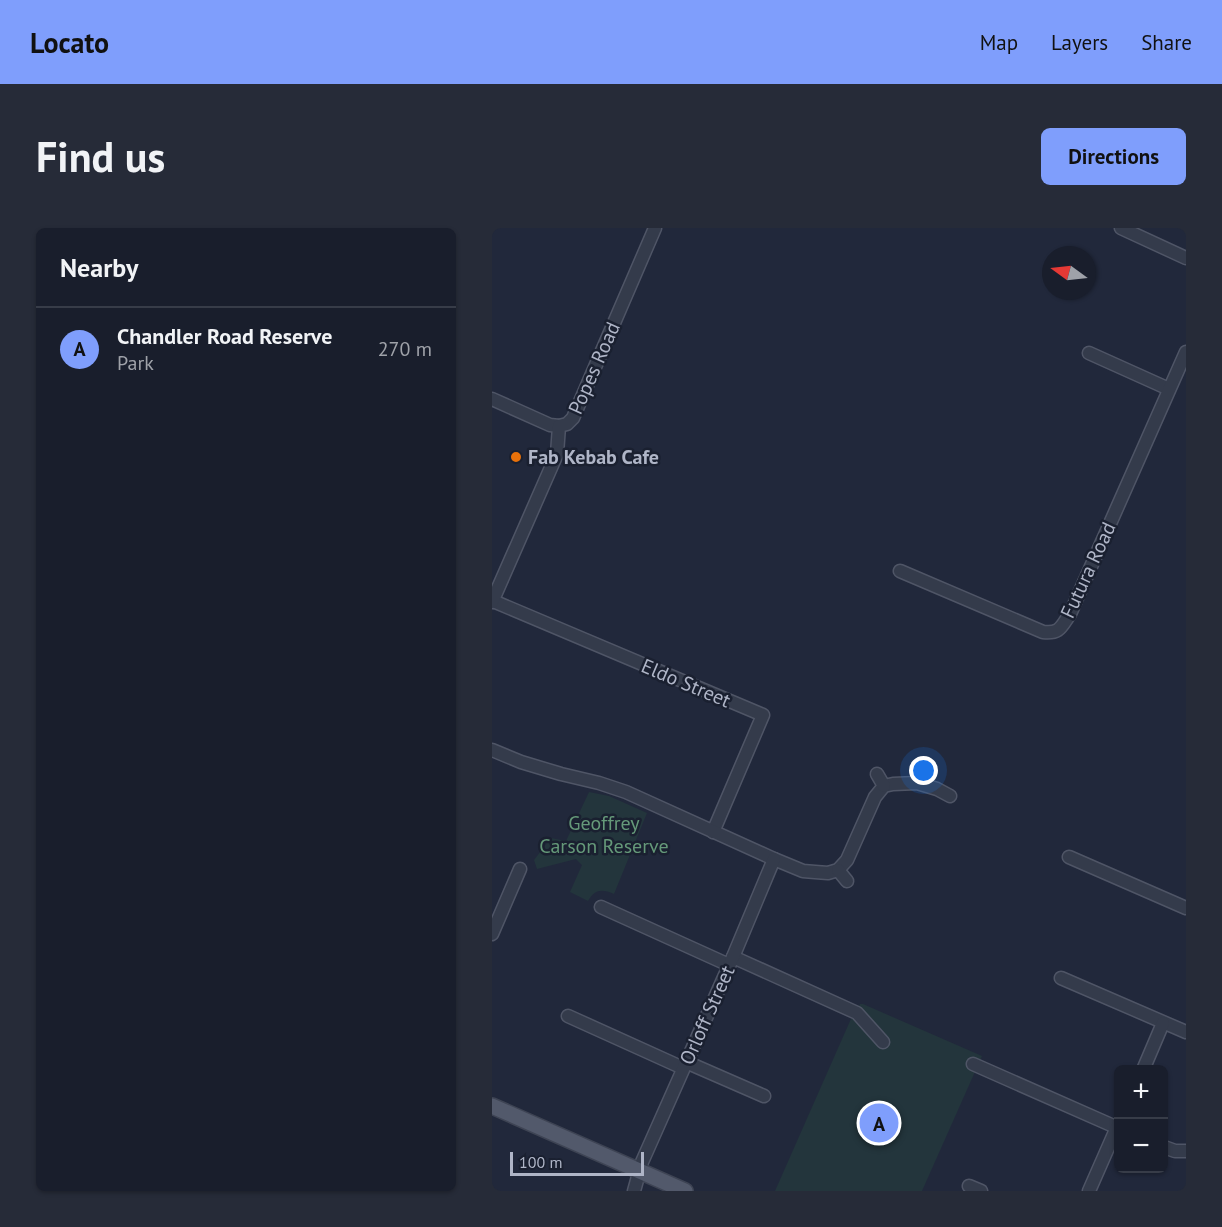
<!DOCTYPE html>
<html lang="en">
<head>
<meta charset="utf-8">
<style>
	:root { --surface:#191e2c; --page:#262b38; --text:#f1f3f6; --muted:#9fa2a9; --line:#373c48; --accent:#7f9efc }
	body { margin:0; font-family:"PT Sans",sans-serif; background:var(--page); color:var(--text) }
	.controls { position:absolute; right:18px; bottom:18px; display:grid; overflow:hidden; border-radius:9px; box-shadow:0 2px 4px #0004 }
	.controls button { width:54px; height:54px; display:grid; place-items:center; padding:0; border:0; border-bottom:2px solid var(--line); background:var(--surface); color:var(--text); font:30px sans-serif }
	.compass { position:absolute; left:550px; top:18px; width:54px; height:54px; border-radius:50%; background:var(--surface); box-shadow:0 2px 4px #0004; rotate:285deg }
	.scale { position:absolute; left:18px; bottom:15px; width:134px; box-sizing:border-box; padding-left:6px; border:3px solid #afb5c7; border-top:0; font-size:16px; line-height:21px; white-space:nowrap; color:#afb5c7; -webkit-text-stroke:4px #1a2030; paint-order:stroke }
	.you { position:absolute; left:432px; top:543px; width:21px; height:21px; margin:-15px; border:4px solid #fff; border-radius:50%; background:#1a73e8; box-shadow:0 0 0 9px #1a73e833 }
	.badge { display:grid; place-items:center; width:39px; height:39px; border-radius:50%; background:var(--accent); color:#111; font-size:20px; font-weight:700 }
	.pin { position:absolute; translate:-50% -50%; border:3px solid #fff; box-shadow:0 2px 6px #0006 }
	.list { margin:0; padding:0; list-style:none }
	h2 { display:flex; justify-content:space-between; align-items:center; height:78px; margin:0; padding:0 24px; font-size:26px }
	h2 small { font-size:20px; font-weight:400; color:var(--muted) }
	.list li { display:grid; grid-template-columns:39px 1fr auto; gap:18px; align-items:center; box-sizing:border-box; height:84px; padding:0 24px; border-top:2px solid var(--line) }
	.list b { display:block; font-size:22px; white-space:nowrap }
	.list p { margin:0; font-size:20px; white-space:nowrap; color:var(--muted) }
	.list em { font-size:20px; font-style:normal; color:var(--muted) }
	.map { position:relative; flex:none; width:694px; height:963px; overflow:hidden; border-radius:9px }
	header { display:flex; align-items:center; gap:36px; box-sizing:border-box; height:84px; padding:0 30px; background:var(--accent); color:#111 }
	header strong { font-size:28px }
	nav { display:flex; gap:33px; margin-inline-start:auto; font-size:21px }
	.intro { display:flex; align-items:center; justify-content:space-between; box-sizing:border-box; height:144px; padding:0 36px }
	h1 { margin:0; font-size:42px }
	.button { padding:15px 27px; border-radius:9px; background:var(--accent); color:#111; font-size:21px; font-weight:700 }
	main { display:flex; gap:36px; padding:0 36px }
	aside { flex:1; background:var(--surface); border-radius:9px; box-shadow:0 2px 4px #0004 }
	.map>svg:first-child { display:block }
	.green { fill:#23353c }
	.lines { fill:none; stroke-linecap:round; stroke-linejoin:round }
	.minor-casing { stroke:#4f5566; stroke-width:15 }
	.major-casing { stroke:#3e4454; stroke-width:18 }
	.minor { stroke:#343b4b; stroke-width:12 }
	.major { stroke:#52596b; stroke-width:15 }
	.food-dot { fill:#e8710a; stroke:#1a2030; stroke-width:2 }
	.labels { text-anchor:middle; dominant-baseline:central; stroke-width:5; stroke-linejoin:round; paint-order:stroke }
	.street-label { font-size:20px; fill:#afb5c7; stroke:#1a2030 }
	.poi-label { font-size:20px; font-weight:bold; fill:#afb5c7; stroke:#1a2030; text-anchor:start }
	.park-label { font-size:20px; fill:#659979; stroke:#1a2030 }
</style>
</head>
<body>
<header>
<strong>Locato</strong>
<nav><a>Map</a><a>Layers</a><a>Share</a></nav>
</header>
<div class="intro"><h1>Find us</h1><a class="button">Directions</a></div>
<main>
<aside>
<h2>Nearby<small></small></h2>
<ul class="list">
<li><span class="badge">A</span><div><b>Chandler Road Reserve</b><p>Park</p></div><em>270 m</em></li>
</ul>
</aside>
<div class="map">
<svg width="694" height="963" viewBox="0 0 694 963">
	<rect width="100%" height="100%" fill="#21283b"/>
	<g class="green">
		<path d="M97 564 117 568 155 585 122 666C110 661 103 661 96 673L78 664 90 637 84 631 45 641 42 632 59 610 74 613Z"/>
		<path d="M368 776H371L490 828 430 963H283L358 793Z"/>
	</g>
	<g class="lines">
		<defs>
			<g id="minor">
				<path d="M629 0 694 30"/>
				<path d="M597 125 677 161"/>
				<path d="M0 171 58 197 67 198"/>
				<path d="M408 343 551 404C568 406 569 399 578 386L694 124"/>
				<path d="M1 373 271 487 221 604"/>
				<path d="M0 374 65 226 67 198 75 196 81 190 163 0"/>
				<path d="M0 522 29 534 69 546 107 555 134 564 282 631 311 643 323 644 336 645 346 642 355 632 383 569 392 558 401 556 425 555 445 561 458 568"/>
				<path d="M385 546 392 558"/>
				<path d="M577 629 694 680"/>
				<path d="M346 642 355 653"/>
				<path d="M109 679 237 737"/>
				<path d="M0 706 28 641"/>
				<path d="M241 729 365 785 391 814"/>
				<path d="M569 750 694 804"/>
				<path d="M76 788 191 840"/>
				<path d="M194 834 272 868"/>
				<path d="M481 836 626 900"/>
				<path d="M651 842 671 795"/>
				<path d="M672 919 683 923H694"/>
				<path d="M477 958 489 963"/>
				<path d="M142 963 150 934 241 729 282 631"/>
				<path d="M597 963 626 897"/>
			</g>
			<path id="major" d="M0 878 193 963"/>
		</defs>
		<use href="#minor" class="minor-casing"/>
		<use href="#major" class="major-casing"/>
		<use href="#minor" class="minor"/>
		<use href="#major" class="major"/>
	</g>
	<circle class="food-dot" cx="24" cy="229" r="6"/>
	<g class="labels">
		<g class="street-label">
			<text transform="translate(102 140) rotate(-66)">Popes Road</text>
			<text transform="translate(596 342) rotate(-65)">Futura Road</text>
			<text transform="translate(194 455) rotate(23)">Eldo Street</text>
			<text transform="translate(215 787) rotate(-66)">Orloff Street</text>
		</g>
		<g class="poi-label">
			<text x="36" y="229">Fab Kebab Cafe</text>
		</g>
		<g class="park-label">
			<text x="112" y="595">Geoffrey<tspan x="112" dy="23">Carson Reserve</tspan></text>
		</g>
	</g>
</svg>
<div class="controls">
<button>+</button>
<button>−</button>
</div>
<svg class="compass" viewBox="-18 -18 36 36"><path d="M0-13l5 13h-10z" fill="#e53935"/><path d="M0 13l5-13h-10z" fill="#9fa2a9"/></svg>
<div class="scale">100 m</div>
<div class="you"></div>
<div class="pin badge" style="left:387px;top:895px">A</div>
</div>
</main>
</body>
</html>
